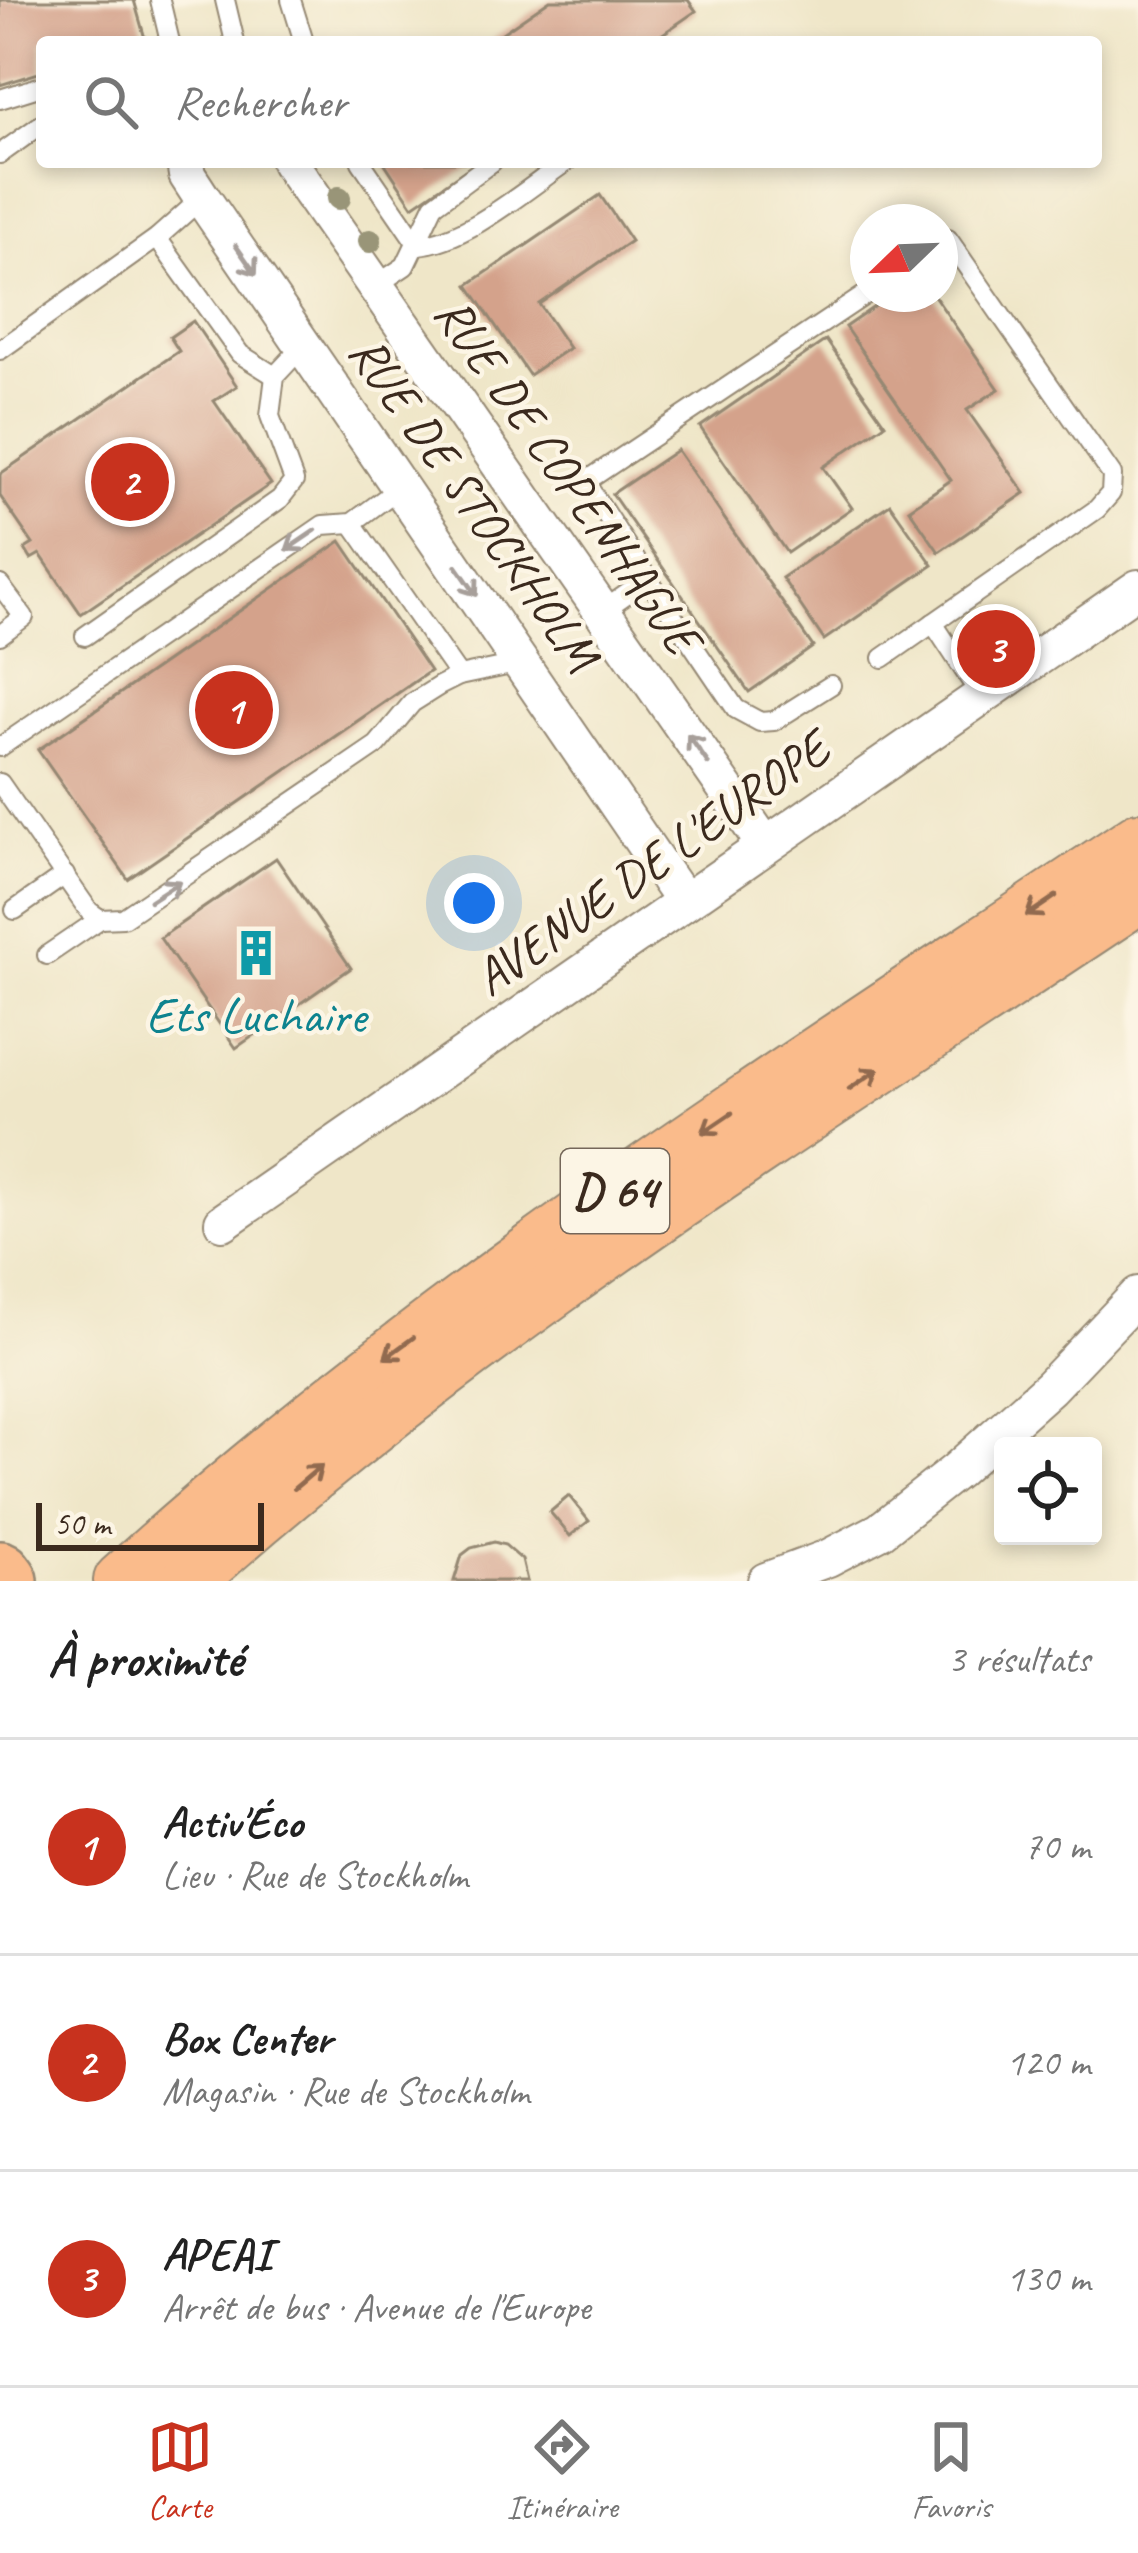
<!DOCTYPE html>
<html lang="fr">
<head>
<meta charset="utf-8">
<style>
	:root { --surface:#fff; --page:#f2f2f2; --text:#222; --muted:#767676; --line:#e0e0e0; --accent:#c8321e }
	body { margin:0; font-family:Caveat,sans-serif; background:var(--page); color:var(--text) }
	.controls { position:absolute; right:36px; bottom:36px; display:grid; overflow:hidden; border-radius:12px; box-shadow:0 6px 18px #0003 }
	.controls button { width:108px; height:108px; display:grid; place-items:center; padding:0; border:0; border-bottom:3px solid var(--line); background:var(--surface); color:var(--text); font:60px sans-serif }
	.compass { position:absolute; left:850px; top:204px; width:108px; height:108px; border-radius:50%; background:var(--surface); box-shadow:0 6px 18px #0003; rotate:247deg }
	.scale { position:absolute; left:36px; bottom:30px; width:228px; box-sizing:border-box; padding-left:12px; border:6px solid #3b2a1e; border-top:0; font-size:33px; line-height:42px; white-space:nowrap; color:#3b2a1e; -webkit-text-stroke:9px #fcf5e5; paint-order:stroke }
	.you { position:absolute; left:474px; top:903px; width:42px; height:42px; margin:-30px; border:9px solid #fff; border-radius:50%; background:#1a73e8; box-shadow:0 0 0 18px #1a73e833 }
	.badge { display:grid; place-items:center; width:78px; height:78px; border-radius:50%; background:var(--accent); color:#fff; font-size:39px; font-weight:700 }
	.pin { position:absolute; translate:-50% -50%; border:6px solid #fff; box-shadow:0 3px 12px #0006 }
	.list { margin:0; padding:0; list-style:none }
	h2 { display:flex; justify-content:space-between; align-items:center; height:156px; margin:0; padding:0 48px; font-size:51px }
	h2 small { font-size:39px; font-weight:400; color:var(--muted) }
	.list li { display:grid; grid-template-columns:78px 1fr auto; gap:36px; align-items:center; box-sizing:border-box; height:216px; padding:0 48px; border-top:3px solid var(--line) }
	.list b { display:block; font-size:45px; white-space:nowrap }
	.list p { margin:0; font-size:39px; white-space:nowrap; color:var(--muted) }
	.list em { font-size:39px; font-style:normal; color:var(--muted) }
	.icon { flex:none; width:66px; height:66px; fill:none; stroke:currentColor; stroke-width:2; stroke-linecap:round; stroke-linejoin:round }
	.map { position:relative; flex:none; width:1138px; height:1581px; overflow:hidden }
	.search { position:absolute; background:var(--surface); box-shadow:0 6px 18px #0003; left:36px; right:36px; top:36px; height:132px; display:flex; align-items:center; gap:30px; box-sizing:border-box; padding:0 42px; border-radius:12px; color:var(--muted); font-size:45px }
	.sheet { height:804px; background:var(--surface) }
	nav { display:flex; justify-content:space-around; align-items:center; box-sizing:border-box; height:168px; border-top:3px solid var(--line); background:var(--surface); font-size:33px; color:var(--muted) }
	nav a { display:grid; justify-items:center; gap:6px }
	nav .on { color:var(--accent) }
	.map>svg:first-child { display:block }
	.building { fill:#d4a28b }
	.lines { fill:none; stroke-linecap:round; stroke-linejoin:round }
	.lane-casing { stroke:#958873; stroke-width:22 }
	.street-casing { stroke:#958873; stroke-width:40 }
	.primary-casing { stroke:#958873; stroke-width:58 }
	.highway-casing { stroke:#958873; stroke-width:68 }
	.lane { stroke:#fff; stroke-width:18 }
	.street { stroke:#fff; stroke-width:36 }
	.primary { stroke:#fabb8b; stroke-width:54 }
	.highway { stroke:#fabb8b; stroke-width:63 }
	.tree { fill:#999578 }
	.oneway { stroke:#a79f9a }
	.oneway2 { stroke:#916b4f }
	.labels { text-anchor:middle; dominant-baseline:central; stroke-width:9; stroke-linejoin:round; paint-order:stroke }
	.shield { fill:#fcf5e5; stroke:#75675a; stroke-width:3 }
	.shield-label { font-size:48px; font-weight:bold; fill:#3b2a1e }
	.street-label { font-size:51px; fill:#3b2a1e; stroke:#fcf5e5 }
	.culture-label { font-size:51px; fill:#0d838f; stroke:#fcf5e5 }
</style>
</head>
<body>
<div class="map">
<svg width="1138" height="1581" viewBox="0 0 1138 1581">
	<rect width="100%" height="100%" fill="#fcf5e5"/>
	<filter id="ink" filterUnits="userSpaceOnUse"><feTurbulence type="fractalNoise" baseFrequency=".00833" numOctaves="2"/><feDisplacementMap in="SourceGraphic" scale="24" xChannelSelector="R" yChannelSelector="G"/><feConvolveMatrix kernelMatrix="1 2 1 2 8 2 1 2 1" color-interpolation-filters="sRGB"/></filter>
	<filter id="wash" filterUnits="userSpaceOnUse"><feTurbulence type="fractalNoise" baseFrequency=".004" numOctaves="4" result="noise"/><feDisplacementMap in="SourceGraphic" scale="48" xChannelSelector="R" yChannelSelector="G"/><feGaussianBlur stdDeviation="2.7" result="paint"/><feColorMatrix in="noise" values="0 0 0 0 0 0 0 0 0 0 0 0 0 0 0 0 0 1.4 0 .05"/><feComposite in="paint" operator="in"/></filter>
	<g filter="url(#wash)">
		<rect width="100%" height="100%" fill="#efe6c8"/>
		<g id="blocks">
			<g class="building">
				<path d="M0 0H134L146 42H42V72L0 85Z"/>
				<path d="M550 0H688L696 11 651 42H489Z"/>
				<path d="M384 162H477L413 206Z"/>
				<path d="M600 195 631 241 539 304 569 348 529 375 468 285Z"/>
				<path d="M893 294H933L999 389 967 410 1025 493 939 552 909 509 951 480 845 327Z"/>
				<path d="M193 321 237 386 214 401 271 484 81 614 40 554 31 559 25 549 33 544 0 496V474L179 351 170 337Z"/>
				<path d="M826 340 885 424 823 467 852 508 787 553 700 427Z"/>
				<path d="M677 450 813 647 749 692 612 494Z"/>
				<path d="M890 504 933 565 824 640 782 578Z"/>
				<path d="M341 541 430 671 128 879 38 750Z"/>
				<path d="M276 858 351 968 236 1048 160 938Z"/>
				<path d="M569 1496 589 1521 570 1536 550 1512Z"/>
				<path d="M494 1542 505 1545 522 1560 527 1581H454L462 1555 471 1548Z"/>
			</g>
		</g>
	</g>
	<g filter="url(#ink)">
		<use href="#blocks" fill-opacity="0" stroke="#958873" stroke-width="3"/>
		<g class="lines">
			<defs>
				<g id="lane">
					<path d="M160 0 170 42"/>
					<path d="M225 0 235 42"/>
					<path d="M291 0 304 42"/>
					<path d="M0 99 42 86"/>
					<path d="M0 154 42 124"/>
					<path d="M361 162 418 245"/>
					<path d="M157 238 240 354 275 376"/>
					<path d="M418 245C467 241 525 190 566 162"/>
					<path d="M375 286 405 266 434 205 492 162"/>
					<path d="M0 350 157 238 202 198"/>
					<path d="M352 523 459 676"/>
					<path d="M648 579 736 709 760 722 774 721 831 685"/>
					<path d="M0 585 24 617 0 635"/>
					<path d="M601 612 648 579 585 482 868 293"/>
					<path d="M933 623 981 696"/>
					<path d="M85 636 280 499 294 481 270 416 275 376 304 345"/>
					<path d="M883 658 1097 509 1111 493 1112 475 948 239 940 245"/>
					<path d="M0 747 323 525 352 523 402 486"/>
					<path d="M0 783 89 911 100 919 123 918 377 745 412 703 439 686 459 676 521 663"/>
					<path d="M15 910 65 875"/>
					<path d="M47 955 100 919"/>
				</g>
				<g id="street">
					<path d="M185 162 187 175 202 198 684 902"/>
					<path d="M289 162 765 845"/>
					<path d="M223 1222 1138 588"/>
					<path d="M766 1581 828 1558 880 1531 956 1471 1050 1387 1138 1295"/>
				</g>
				<g id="primary">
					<path d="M121 1581C432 1297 790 1074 1138 840"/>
					<path d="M188 1581C479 1319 814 1113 1138 896"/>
				</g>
				<path id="highway" d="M0 1573 6 1581"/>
			</defs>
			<use href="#lane" class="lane-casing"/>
			<use href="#street" class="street-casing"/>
			<use href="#primary" class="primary-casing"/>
			<use href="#highway" class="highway-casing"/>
			<use href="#lane" class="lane"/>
			<use href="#street" class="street"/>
			<use href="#primary" class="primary"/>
			<use href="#highway" class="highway"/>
		</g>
		<g class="tree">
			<circle cx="339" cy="198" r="12"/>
			<circle cx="370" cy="241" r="12"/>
		</g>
		<defs><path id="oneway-shaft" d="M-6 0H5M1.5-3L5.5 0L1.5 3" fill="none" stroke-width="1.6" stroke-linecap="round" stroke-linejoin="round" transform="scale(3)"/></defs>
		<g class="oneway">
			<use href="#oneway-shaft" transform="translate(246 260) rotate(55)"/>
			<use href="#oneway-shaft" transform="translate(301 540) rotate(146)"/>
			<use href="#oneway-shaft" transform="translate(467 581) rotate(55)"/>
			<use href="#oneway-shaft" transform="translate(698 749) rotate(-125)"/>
			<use href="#oneway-shaft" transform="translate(165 891) rotate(-33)"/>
		</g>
		<g class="oneway2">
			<use href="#oneway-shaft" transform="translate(1041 906) rotate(146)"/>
			<use href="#oneway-shaft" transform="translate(864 1079) rotate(-34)"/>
			<use href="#oneway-shaft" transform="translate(717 1123) rotate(146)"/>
			<use href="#oneway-shaft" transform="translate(399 1348) rotate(144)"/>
			<use href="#oneway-shaft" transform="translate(308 1477) rotate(-40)"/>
		</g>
	</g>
	<defs>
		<symbol id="building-bare" viewBox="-9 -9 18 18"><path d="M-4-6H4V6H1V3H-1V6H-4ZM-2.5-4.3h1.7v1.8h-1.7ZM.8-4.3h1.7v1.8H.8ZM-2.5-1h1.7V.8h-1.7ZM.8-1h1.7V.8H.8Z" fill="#0f9aa8" stroke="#fcf5e5" stroke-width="2.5" paint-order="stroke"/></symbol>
	</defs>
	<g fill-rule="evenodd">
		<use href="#building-bare" x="223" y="920" width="66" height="66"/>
	</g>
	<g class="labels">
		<rect class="shield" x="561" y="1149" width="108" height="84" rx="9"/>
		<g class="shield-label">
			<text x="615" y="1191">D 64</text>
		</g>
		<g class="street-label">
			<text transform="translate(568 475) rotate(55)">RUE DE COPENHAGUE</text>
			<text transform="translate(475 503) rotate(55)">RUE DE STOCKHOLM</text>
			<text transform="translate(651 863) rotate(-35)">AVENUE DE L'EUROPE</text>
		</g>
		<g class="culture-label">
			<text x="256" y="1015">Ets Luchaire</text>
		</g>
	</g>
</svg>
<div class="controls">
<button><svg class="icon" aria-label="locate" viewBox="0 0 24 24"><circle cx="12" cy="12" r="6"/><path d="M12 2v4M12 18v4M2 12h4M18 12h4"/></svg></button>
</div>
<svg class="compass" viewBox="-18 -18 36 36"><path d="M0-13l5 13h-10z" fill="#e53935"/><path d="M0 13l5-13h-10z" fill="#767676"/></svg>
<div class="scale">50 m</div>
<div class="you"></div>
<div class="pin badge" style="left:234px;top:710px">1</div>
<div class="pin badge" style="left:130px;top:482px">2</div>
<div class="pin badge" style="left:996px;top:649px">3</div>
<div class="search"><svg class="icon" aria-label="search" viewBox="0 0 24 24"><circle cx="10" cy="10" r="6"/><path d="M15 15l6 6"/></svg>Rechercher</div>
</div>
<section class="sheet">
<h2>À proximité<small>3 résultats</small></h2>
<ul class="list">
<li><span class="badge">1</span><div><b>Activ'Éco</b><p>Lieu · Rue de Stockholm</p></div><em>70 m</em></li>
<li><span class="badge">2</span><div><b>Box Center</b><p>Magasin · Rue de Stockholm</p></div><em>120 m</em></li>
<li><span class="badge">3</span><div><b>APEAI</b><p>Arrêt de bus · Avenue de l'Europe</p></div><em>130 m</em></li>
</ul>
</section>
<nav>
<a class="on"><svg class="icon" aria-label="map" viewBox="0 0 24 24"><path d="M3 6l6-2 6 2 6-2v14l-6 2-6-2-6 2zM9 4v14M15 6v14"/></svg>Carte</a>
<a><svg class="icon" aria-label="directions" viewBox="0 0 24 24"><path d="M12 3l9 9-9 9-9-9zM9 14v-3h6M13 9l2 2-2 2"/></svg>Itinéraire</a>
<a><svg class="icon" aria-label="saved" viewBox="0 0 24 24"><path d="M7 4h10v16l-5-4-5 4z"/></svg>Favoris</a>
</nav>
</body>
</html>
